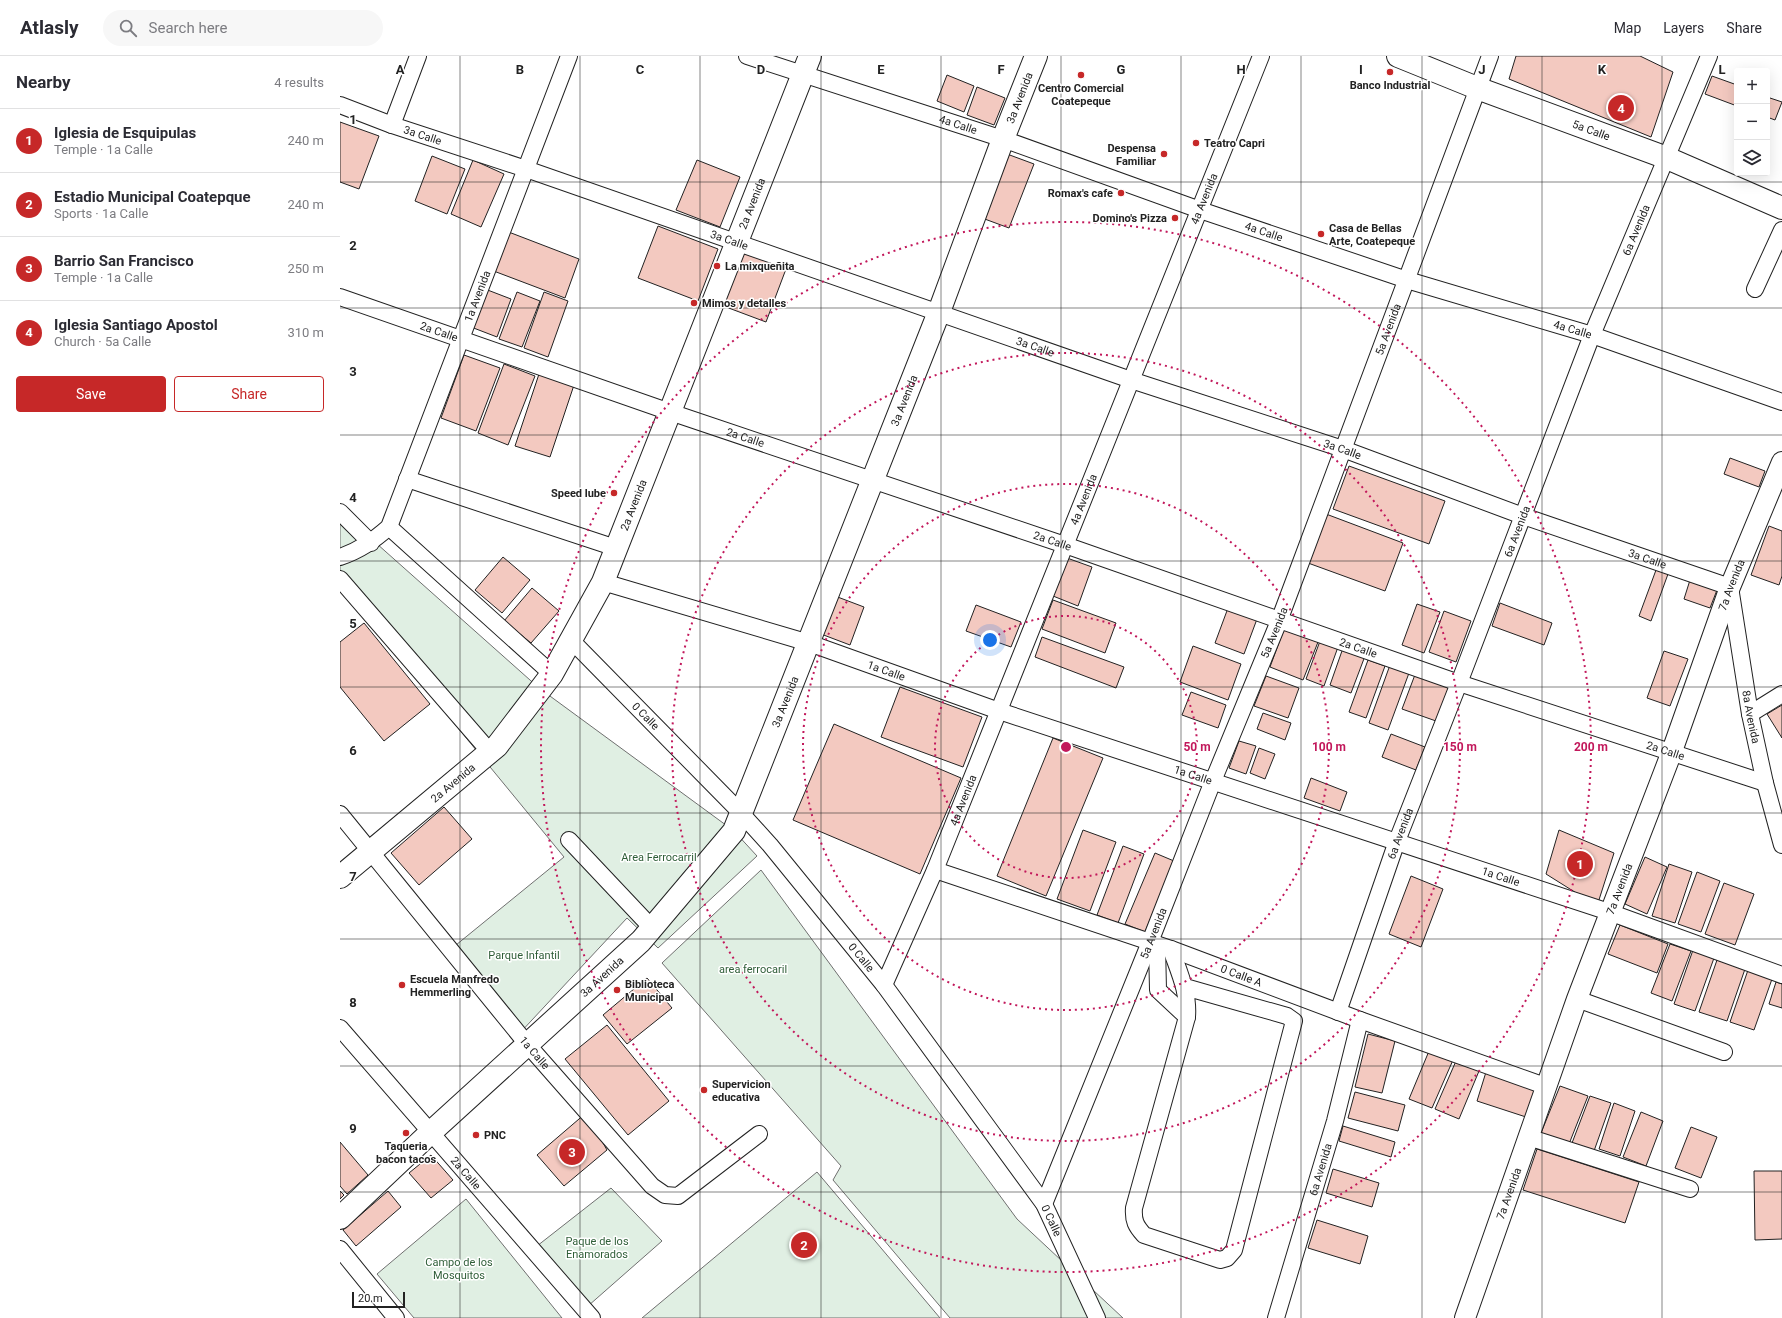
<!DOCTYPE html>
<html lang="en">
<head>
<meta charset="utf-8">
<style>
	:root { --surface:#fff; --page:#f7f7f7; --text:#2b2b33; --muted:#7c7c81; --line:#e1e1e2; --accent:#c62828 }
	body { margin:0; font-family:Roboto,sans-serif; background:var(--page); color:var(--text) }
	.controls { position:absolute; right:12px; top:12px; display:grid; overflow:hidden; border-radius:4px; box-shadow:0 4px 16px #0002 }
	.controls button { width:36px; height:36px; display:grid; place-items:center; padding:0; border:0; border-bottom:1px solid var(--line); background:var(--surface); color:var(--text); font:20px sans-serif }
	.scale { position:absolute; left:12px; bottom:10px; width:53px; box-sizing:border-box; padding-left:4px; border:2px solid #222; border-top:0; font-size:11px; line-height:14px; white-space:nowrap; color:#222; -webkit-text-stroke:3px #fff; paint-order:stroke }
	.you { position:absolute; left:650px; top:584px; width:14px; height:14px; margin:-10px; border:3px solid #fff; border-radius:50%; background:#1a73e8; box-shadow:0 0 0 6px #1a73e833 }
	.badge { display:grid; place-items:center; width:26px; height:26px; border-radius:50%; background:var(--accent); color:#fff; font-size:13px; font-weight:700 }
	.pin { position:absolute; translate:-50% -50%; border:2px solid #fff; box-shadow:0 1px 4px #0006 }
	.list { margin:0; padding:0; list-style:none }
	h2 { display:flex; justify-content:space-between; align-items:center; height:52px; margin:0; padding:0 16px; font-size:17px }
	h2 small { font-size:13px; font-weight:400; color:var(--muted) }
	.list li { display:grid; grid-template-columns:26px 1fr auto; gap:12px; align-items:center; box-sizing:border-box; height:64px; padding:0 16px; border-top:1px solid var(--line) }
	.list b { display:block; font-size:15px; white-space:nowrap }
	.list p { margin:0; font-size:13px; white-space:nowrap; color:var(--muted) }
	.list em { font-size:13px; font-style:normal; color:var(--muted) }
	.actions { display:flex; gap:8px; padding:12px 16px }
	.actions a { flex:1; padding:9px 0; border:1px solid var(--accent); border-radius:4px; text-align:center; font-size:14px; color:var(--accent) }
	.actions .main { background:var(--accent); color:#fff }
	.icon { flex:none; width:22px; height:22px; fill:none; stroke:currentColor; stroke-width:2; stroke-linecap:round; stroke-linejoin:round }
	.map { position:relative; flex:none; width:1442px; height:1262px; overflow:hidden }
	header { display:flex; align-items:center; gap:24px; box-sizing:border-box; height:56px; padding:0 20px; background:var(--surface); border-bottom:1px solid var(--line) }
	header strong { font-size:19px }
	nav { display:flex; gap:22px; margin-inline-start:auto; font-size:14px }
	.search { width:280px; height:36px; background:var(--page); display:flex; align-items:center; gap:10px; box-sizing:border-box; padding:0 14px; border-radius:22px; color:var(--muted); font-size:15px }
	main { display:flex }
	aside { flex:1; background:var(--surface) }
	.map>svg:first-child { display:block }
	.green { fill:#e0efe3; stroke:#6f6f6f }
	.building { fill:#f3c9c0; stroke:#222 }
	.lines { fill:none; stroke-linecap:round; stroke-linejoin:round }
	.minor-casing { stroke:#222; stroke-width:18 }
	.tertiary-casing { stroke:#222; stroke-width:22 }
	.secondary-casing { stroke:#222; stroke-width:24 }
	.minor { stroke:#fff; stroke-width:16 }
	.tertiary { stroke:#fff; stroke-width:20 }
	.secondary { stroke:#fff; stroke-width:22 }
	.grid { fill:none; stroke:#222; stroke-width:1; stroke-opacity:0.55 }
	.ring { fill:none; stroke:#c2185b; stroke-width:2; stroke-dasharray:2 4 }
	.poi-dot { fill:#c62828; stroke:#fff; stroke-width:1.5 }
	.labels { text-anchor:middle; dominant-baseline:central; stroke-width:3; stroke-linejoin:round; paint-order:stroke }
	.poi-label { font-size:11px; font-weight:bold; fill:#222; stroke:#fff; text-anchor:start }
	.street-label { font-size:11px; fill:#222; stroke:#fff }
	.park-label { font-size:11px; fill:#2f5e38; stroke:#fff }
	.grid-label { font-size:13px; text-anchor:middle; font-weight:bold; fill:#222; stroke:#fff; stroke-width:3; stroke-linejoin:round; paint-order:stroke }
	.centre { fill:#c2185b; stroke:#fff; stroke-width:2 }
	.ring-label { font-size:12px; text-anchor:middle; font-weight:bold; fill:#c2185b; stroke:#fff; stroke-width:3; stroke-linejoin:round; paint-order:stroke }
</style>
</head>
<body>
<header>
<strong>Atlasly</strong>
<div class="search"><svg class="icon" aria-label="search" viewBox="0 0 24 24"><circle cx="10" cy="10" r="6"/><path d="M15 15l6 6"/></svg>Search here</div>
<nav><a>Map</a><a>Layers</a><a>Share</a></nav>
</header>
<main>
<aside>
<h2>Nearby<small>4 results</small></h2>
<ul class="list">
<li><span class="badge">1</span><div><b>Iglesia de Esquipulas</b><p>Temple · 1a Calle</p></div><em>240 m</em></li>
<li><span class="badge">2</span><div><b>Estadio Municipal Coatepque</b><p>Sports · 1a Calle</p></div><em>240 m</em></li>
<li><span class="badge">3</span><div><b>Barrio San Francisco</b><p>Temple · 1a Calle</p></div><em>250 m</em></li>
<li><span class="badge">4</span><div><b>Iglesia Santiago Apostol</b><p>Church · 5a Calle</p></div><em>310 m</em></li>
</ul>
<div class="actions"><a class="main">Save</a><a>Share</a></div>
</aside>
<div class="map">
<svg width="1442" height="1262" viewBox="0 0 1442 1262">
	<rect width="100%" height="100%" fill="#fff"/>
	<g class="green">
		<path d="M0 455 199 632 394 775 417 800 318 892 287 862 178 979 116 889 224 801 40 577 0 535Z"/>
		<path d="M421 814 677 1163 783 1262H610L493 1124 501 1110 322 907Z"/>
		<path d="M477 1116 600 1262H302Z"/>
		<path d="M271 1132 322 1185 248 1250 197 1190Z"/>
		<path d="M126 1143 222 1262H74L37 1218Z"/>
	</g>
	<g class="building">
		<path d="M1176 0H1300L1333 16 1311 81 1169 23Z"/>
		<path d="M607 19 634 30 624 56 597 45Z"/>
		<path d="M1372 20 1397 29V50L1365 38Z"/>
		<path d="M637 31 665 42 654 69 627 59Z"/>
		<path d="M1427 41 1442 46 1435 64 1427 61Z"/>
		<path d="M0 66 39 80 19 133 0 126Z"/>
		<path d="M667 98 694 108 669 172 642 162Z"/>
		<path d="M92 100 125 113 107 158 75 145Z"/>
		<path d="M133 104 164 118 141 171 111 158Z"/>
		<path d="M357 104 400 121 380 171 336 154Z"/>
		<path d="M318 170 378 193 358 245 298 222Z"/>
		<path d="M166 175 239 203 225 242 151 214Z"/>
		<path d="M398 194 446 213 426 266 378 248Z"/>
		<path d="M145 233 171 243 157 281 131 271Z"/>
		<path d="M177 236 200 245 182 291 159 283Z"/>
		<path d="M204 236 228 245 208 301 184 292Z"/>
		<path d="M124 299 160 312 136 375 101 362Z"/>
		<path d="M164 308 195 320 168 389 138 377Z"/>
		<path d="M199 318 234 329 210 401 175 390Z"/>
		<path d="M1390 402 1425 415 1419 431 1384 418Z"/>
		<path d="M1009 410 1105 445 1089 488 993 453Z"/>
		<path d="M986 458 1063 487 1045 535 968 507Z"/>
		<path d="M1429 470 1442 475V520L1439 529 1411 519Z"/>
		<path d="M163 501 190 524 162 557 135 534Z"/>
		<path d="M727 502 752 511 738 550 713 540Z"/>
		<path d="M1316 514 1328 518 1311 565 1299 560Z"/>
		<path d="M1350 524 1377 534 1370 552 1344 543Z"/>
		<path d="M192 532 219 555 191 587 164 565Z"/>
		<path d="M495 540 524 551 510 589 481 578Z"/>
		<path d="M713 544 776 567 765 597 702 573Z"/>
		<path d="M1160 547 1212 567 1204 589 1152 570Z"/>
		<path d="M1077 548 1100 556 1084 597 1062 589Z"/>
		<path d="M636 549 681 566 671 591 626 575Z"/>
		<path d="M888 552 917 563 904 598 875 587Z"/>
		<path d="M1104 555 1131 565 1116 606 1089 596Z"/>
		<path d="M24 567 90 648 44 685 0 631V586Z"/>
		<path d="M944 573 978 586 963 624 930 611Z"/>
		<path d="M702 581 784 611 776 632 695 601Z"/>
		<path d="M980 585 998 591 984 630 966 623Z"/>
		<path d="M853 590 901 608 888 644 840 626Z"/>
		<path d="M1003 592 1025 600 1011 637 990 629Z"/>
		<path d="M1324 595 1348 603 1330 650 1307 642Z"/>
		<path d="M1028 604 1045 610 1026 662 1009 656Z"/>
		<path d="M1050 609 1069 617 1048 674 1029 667Z"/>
		<path d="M1076 616 1110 628 1096 665 1062 653Z"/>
		<path d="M926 620 959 632 948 662 914 650Z"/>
		<path d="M560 631 642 661 623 711 541 681Z"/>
		<path d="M851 636 886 649 878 672 842 659Z"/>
		<path d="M1442 649V682L1427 658Z"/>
		<path d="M923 657 951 667 945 684 917 673Z"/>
		<path d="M494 668 621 722 580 818 453 764Z"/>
		<path d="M1051 678 1085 691 1076 714 1042 701Z"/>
		<path d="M713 682 763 702 706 840 657 820Z"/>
		<path d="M899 685 916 690 906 718 889 712Z"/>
		<path d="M919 692 935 698 925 723 910 717Z"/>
		<path d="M971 722 1007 736 1000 755 964 742Z"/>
		<path d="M104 751 132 783 79 829 51 797Z"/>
		<path d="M743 774 776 786 750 855 717 843Z"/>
		<path d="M1219 774 1274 797 1257 850 1206 818Z"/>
		<path d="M783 790 804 798 778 867 757 859Z"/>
		<path d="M815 797 834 805 805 876 785 868Z"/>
		<path d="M1305 801 1327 811 1307 858 1285 848Z"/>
		<path d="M1329 808 1352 816 1335 867 1312 860Z"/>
		<path d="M1357 816 1380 825 1361 876 1338 868Z"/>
		<path d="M1071 820 1103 833 1081 891 1049 878Z"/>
		<path d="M1384 827 1414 838 1395 889 1365 878Z"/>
		<path d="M1280 869 1328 888 1317 917 1268 898Z"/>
		<path d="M1330 888 1351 895 1332 945 1311 937Z"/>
		<path d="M1353 894 1374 902 1355 955 1334 948Z"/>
		<path d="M1377 904 1405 913 1387 965 1359 956Z"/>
		<path d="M1408 914 1432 923 1414 974 1390 966Z"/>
		<path d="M307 922 332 952 287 988 263 959Z"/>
		<path d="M1436 926 1442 928V952L1429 948Z"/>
		<path d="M267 969 329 1045 288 1079 225 1003Z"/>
		<path d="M1028 978 1055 985 1042 1037 1015 1031Z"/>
		<path d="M1089 995 1113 1004 1092 1052 1069 1043Z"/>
		<path d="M1116 1005 1139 1015 1119 1063 1095 1053Z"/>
		<path d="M1146 1016 1195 1033 1186 1061 1137 1045Z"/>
		<path d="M1220 1030 1248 1040 1229 1088 1201 1077Z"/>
		<path d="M1015 1036 1065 1049 1058 1075 1008 1062Z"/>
		<path d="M1250 1040 1271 1047 1254 1095 1232 1087Z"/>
		<path d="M1274 1047 1295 1055 1280 1100 1259 1093Z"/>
		<path d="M1301 1056 1323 1065 1306 1110 1283 1101Z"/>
		<path d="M246 1057 267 1094 224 1130 197 1099Z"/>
		<path d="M1003 1070 1055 1086 1051 1101 999 1085Z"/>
		<path d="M1351 1071 1377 1081 1361 1122 1335 1112Z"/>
		<path d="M0 1086 28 1119 7 1138 0 1130Z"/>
		<path d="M1197 1093 1299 1126 1285 1167 1183 1134Z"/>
		<path d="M91 1099 113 1124 91 1142 69 1117Z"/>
		<path d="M993 1113 1039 1127 1032 1151 986 1137Z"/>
		<path d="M1414 1115H1442V1183L1415 1184Z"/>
		<path d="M0 1135 4 1139 0 1143Z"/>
		<path d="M48 1135 61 1151 16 1190 3 1174Z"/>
		<path d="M977 1164 1028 1180 1020 1208 968 1192Z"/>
	</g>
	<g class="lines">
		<defs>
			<g id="minor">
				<path id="s1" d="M407 0 663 83 860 154 1067 224 1252 279 1442 346"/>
				<path id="s2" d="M0 49 52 69 186 113 791 324 1003 393 1183 460 1390 531 1410 658 1425 727 1442 789"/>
				<path d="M52 69 78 0"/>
				<path d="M1415 233 1442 174"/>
				<path id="s3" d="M0 241 330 356 725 489 1119 627 1425 727"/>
				<path d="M67 423 276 492"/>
				<path d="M0 456 31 487"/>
				<path d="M49 471 212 618"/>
				<path id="s4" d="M0 501C20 494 33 485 49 471L229 0"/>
				<path d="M0 523 150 696"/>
				<path id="s5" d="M263 526 469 587 659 655 1269 856 1442 919"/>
				<path id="s6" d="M230 583 401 757 430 789 544 929 704 1148 757 1262"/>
				<path d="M1410 658 1442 638"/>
				<path id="s7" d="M0 758 187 988 312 1130 325 1139 338 1140 419 1078"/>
				<path d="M229 784 312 872"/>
				<path id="s8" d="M595 814 831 893 1020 964 1205 1030"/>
				<path d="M817 889 818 934 847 961"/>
				<path d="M831 893C839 916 849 937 847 961L794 1152C793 1165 796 1170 804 1179L880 1204 887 1202 894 1194 954 965 947 960 845 931"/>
				<path id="s9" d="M544 929 595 814 921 0"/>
				<path d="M1237 943 1384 996"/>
				<path id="s10" d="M998 956 1057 785 1119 627 1252 279 1369 0"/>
				<path id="s11" d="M0 972 252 1262"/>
				<path d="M1188 1081 1350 1133"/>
				<path id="s12" d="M704 1148 810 886 873 725 939 565 1150 0"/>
				<path d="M0 1193 56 1262"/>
				<path id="s13" d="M936 1262 995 1065 1020 964"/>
			</g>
			<g id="tertiary">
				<path id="s14" d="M1125 1262 1237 943 1331 698 1390 531 1442 406"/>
			</g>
			<g id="secondary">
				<path id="s15" d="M1058 0 1137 32 1327 102 1442 152"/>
				<path id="s16" d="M0 821 157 690 212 618 263 526 470 0"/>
				<path id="s17" d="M0 1162 90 1077 301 885 394 775 599 256 663 83 696 0"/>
			</g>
		</defs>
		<use href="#minor" class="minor-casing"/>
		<use href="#tertiary" class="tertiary-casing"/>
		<use href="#secondary" class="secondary-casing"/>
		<use href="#minor" class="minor"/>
		<use href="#tertiary" class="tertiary"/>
		<use href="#secondary" class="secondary"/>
	</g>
	<path class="grid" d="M120 0V1262M240 0V1262M360 0V1262M481 0V1262M601 0V1262M721 0V1262M841 0V1262M961 0V1262M1082 0V1262M1202 0V1262M1322 0V1262M0 126H1442M0 252H1442M0 379H1442M0 505H1442M0 631H1442M0 757H1442M0 883H1442M0 1010H1442M0 1136H1442"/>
	<g class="ring">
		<circle cx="726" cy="691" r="131"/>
		<circle cx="726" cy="691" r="263"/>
		<circle cx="726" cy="691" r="394"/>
		<circle cx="726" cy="691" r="525"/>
	</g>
	<g class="poi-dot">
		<circle cx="1050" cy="16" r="4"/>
		<circle cx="741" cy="19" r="4"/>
		<circle cx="856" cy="87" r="4"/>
		<circle cx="824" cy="98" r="4"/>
		<circle cx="781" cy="137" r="4"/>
		<circle cx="835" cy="162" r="4"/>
		<circle cx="981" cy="178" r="4"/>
		<circle cx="377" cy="210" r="4"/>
		<circle cx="354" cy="247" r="4"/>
		<circle cx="274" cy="437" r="4"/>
		<circle cx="62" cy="929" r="4"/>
		<circle cx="277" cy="934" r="4"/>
		<circle cx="364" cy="1034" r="4"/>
		<circle cx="66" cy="1077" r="4"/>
		<circle cx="136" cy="1079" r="4"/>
	</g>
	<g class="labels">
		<g class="poi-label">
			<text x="1050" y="29" text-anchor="middle">Banco Industrial</text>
			<text x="741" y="32" text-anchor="middle">Centro Comercial<tspan x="741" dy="13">Coatepeque</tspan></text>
			<text x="864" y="87">Teatro Capri</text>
			<text x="816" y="92" text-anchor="end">Despensa<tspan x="816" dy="13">Familiar</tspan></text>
			<text x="773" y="137" text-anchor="end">Romax's cafe</text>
			<text x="827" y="162" text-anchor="end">Domino's Pizza</text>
			<text x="989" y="172">Casa de Bellas<tspan x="989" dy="13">Arte, Coatepeque</tspan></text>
			<text x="385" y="210">La mixqueñita</text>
			<text x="362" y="247">Mimos y detalles</text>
			<text x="266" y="437" text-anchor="end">Speed lube</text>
			<text x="70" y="923">Escuela Manfredo<tspan x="70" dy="13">Hemmerling</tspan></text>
			<text x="285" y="928">Biblioteca<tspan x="285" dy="13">Municipal</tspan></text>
			<text x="372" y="1028">Supervicion<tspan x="372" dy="13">educativa</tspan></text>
			<text x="144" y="1079">PNC</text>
			<text x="66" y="1090" text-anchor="middle">Taqueria<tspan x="66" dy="13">bacon tacos</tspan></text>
		</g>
		<g class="street-label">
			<text stroke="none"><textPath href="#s17" startOffset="1340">3a Avenida</textPath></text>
			<text stroke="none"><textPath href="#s1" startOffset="222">4a Calle</textPath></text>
			<text stroke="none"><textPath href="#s15" startOffset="207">5a Calle</textPath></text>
			<text stroke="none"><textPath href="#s2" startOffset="88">3a Calle</textPath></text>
			<text stroke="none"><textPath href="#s9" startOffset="849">4a Avenida</textPath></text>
			<text stroke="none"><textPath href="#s16" startOffset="807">2a Avenida</textPath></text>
			<text stroke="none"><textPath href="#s10" startOffset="837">6a Avenida</textPath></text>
			<text stroke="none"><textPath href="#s1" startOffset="546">4a Calle</textPath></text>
			<text stroke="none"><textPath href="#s2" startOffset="412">3a Calle</textPath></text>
			<text stroke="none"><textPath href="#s4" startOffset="305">1a Avenida</textPath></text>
			<text stroke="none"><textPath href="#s12" startOffset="940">5a Avenida</textPath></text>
			<text stroke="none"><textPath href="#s1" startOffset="870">4a Calle</textPath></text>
			<text stroke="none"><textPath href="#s3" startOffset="105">2a Calle</textPath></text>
			<text stroke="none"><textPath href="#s2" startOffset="736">3a Calle</textPath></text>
			<text stroke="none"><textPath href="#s17" startOffset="1016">3a Avenida</textPath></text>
			<text stroke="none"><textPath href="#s3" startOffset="429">2a Calle</textPath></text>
			<text stroke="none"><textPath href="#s2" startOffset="1060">3a Calle</textPath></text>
			<text stroke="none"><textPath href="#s9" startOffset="525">4a Avenida</textPath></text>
			<text stroke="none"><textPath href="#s16" startOffset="483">2a Avenida</textPath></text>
			<text stroke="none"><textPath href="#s10" startOffset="513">6a Avenida</textPath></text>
			<text stroke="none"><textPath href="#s3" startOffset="753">2a Calle</textPath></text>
			<text stroke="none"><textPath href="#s2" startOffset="1384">3a Calle</textPath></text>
			<text stroke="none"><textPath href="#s14" startOffset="780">7a Avenida</textPath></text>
			<text stroke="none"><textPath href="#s12" startOffset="616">5a Avenida</textPath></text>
			<text stroke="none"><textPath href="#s3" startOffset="1077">2a Calle</textPath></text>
			<text stroke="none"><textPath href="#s5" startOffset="297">1a Calle</textPath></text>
			<text stroke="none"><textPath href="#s17" startOffset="692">3a Avenida</textPath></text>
			<text stroke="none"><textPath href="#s6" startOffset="108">0 Calle</textPath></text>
			<text stroke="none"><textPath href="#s2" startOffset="1603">8a Avenida</textPath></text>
			<text stroke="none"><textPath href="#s3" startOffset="1401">2a Calle</textPath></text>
			<text stroke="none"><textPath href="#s5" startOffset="621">1a Calle</textPath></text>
			<text stroke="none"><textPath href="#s16" startOffset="147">2a Avenida</textPath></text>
			<text stroke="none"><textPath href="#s9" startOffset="201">4a Avenida</textPath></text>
			<text stroke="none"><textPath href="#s10" startOffset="189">6a Avenida</textPath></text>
			<text stroke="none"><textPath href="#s5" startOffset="945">1a Calle</textPath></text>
			<text stroke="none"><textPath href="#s14" startOffset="456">7a Avenida</textPath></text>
			<text stroke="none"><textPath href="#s12" startOffset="292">5a Avenida</textPath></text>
			<text stroke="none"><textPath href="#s6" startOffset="432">0 Calle</textPath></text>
			<text stroke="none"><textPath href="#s8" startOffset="324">0 Calle A</textPath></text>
			<text stroke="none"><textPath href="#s17" startOffset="356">3a Avenida</textPath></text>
			<text stroke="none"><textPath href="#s7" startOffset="308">1a Calle</textPath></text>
			<text stroke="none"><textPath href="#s13" startOffset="155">6a Avenida</textPath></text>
			<text stroke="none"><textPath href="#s11" startOffset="192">2a Calle</textPath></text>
			<text stroke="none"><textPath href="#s14" startOffset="132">7a Avenida</textPath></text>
			<text stroke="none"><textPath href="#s6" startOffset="757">0 Calle</textPath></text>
		</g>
		<g class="park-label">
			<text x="319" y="801">Area Ferrocarril</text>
			<text x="184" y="899">Parque Infantil</text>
			<text x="413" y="913">area ferrocaril</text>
			<text x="257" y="1185">Paque de los<tspan x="257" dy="13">Enamorados</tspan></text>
			<text x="119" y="1206">Campo de los<tspan x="119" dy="13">Mosquitos</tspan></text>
		</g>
	</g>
	<g class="grid-label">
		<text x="60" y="18">A</text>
		<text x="180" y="18">B</text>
		<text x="300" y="18">C</text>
		<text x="421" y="18">D</text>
		<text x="541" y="18">E</text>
		<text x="661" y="18">F</text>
		<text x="781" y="18">G</text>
		<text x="901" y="18">H</text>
		<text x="1021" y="18">I</text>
		<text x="1142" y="18">J</text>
		<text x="1262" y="18">K</text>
		<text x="1382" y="18">L</text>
		<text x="13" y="68">1</text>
		<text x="13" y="194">2</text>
		<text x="13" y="320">3</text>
		<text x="13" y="446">4</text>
		<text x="13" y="572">5</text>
		<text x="13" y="699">6</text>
		<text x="13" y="825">7</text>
		<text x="13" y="951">8</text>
		<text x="13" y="1077">9</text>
	</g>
	<circle cx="726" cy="691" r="6" class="centre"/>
	<g class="ring-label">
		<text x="857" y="695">50 m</text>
		<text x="989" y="695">100 m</text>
		<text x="1120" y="695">150 m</text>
		<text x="1251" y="695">200 m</text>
	</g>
</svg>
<div class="controls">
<button>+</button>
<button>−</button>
<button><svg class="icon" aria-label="layers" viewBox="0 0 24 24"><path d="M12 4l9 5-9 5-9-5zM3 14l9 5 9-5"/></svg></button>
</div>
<div class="scale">20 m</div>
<div class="you"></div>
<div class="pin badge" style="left:1240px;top:808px">1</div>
<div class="pin badge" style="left:464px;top:1189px">2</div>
<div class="pin badge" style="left:232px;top:1096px">3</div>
<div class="pin badge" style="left:1281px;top:52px">4</div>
</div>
</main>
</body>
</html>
